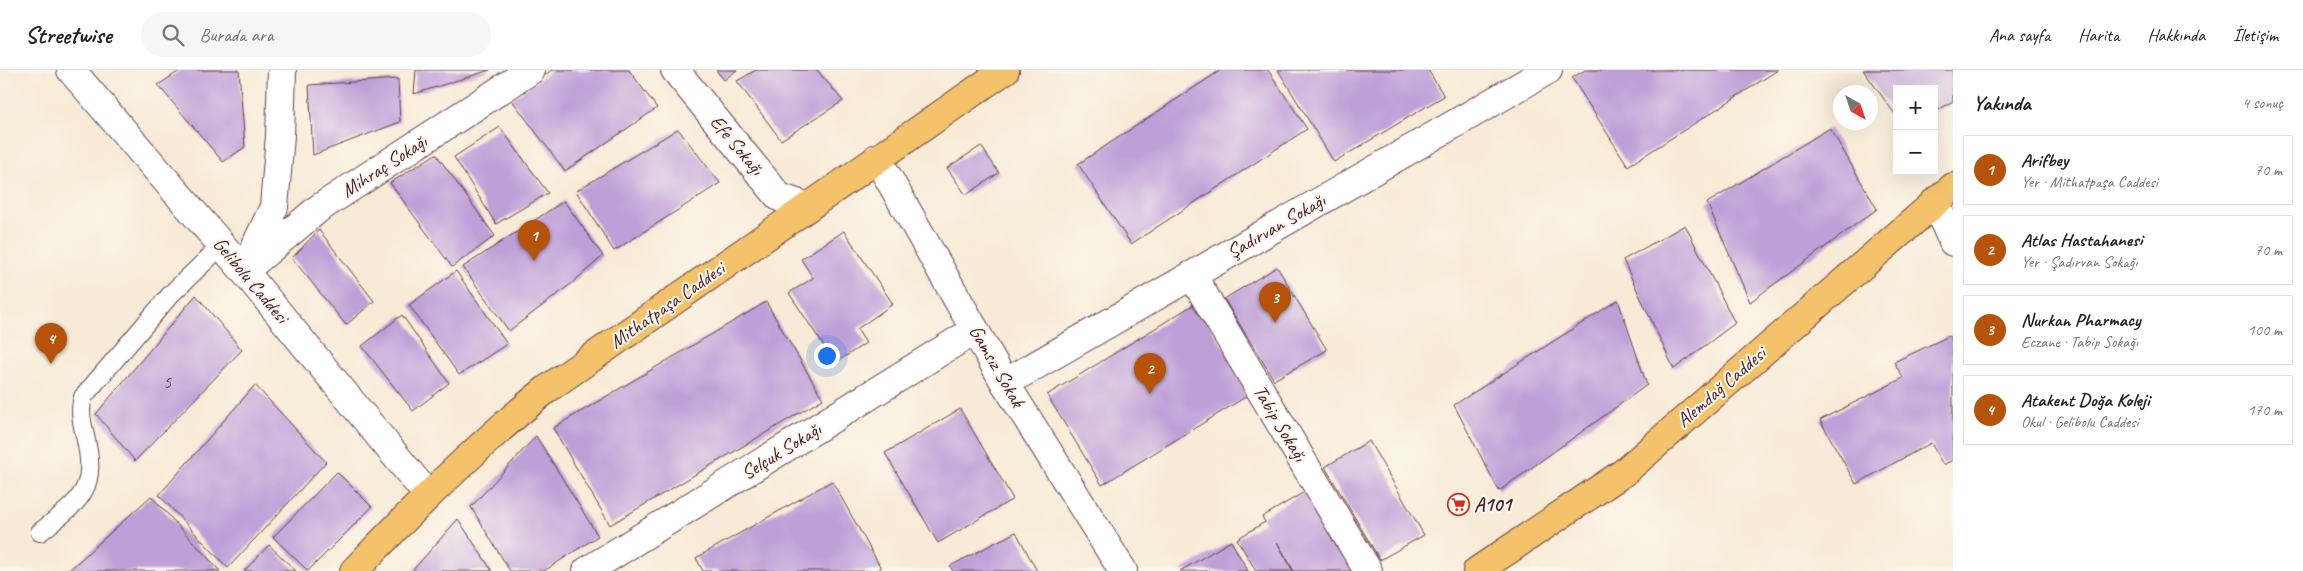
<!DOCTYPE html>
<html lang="tr">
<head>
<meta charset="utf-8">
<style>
	:root { --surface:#fff; --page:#f6f6f6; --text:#222; --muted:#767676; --line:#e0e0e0; --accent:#b45309 }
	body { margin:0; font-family:Caveat,sans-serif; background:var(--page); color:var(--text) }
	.controls { position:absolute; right:15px; top:15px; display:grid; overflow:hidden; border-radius:0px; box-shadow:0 5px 20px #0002 }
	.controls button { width:45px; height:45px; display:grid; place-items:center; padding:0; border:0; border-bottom:1px solid var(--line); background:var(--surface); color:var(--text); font:25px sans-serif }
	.compass { position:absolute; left:1833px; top:15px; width:45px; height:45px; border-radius:50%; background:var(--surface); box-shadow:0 5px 20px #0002; rotate:140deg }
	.you { position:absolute; left:826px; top:285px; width:18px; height:18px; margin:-12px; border:4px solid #fff; border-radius:50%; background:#1a73e8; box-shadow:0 0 0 8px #1a73e833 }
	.badge { display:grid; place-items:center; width:32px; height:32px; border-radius:50%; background:var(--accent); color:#fff; font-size:16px; font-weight:700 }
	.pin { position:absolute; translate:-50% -41px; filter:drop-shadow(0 1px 2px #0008) }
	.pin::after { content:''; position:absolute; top:26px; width:18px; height:15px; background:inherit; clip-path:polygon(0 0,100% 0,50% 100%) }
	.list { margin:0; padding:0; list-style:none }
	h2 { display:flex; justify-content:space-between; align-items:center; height:65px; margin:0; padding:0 20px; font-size:21px }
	h2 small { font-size:16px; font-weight:400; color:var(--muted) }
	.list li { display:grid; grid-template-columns:32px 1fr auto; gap:15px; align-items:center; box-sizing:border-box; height:70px; margin:0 10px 10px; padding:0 10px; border:1px solid var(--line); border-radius:0px }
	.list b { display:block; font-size:19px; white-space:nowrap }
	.list p { margin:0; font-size:16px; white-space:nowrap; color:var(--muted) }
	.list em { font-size:16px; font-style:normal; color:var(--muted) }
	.icon { flex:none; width:28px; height:28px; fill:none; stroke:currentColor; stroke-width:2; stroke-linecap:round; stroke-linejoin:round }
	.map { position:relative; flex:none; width:1953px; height:501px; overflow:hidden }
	header { display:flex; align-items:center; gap:30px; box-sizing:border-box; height:70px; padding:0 25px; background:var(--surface); border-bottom:1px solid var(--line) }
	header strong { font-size:24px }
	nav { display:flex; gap:28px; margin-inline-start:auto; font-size:18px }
	.search { width:350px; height:45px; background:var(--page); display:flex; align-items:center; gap:12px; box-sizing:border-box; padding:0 18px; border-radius:28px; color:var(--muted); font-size:19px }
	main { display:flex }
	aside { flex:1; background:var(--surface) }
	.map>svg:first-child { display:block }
	.building { fill:#be9fd8 }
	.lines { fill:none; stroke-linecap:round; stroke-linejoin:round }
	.service-casing { stroke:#643d45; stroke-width:20 }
	.minor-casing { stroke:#643d45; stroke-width:30 }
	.tertiary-casing { stroke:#643d45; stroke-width:30 }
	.primary-casing { stroke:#643d45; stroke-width:30 }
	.service { stroke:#fff; stroke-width:18 }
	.minor { stroke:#fff; stroke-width:28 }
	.tertiary { stroke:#fff; stroke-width:28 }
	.primary { stroke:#f3c26a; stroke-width:28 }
	.labels { text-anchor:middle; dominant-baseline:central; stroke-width:4; stroke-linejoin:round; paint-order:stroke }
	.number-label { font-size:18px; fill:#673f56 }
	.street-label { font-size:20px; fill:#4a1f2b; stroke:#fbf7ec }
	.poi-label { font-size:20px; font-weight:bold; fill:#4a1f2b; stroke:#fbf7ec; text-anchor:start }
</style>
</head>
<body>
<header>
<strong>Streetwise</strong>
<div class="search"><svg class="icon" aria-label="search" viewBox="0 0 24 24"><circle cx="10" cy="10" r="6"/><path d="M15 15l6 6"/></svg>Burada ara</div>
<nav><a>Ana sayfa</a><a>Harita</a><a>Hakkında</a><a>İletişim</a></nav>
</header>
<main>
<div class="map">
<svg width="1953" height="501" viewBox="0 0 1953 501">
	<rect width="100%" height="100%" fill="#fbf7ec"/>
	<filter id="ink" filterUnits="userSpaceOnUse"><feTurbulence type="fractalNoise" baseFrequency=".02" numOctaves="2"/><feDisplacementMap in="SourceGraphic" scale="10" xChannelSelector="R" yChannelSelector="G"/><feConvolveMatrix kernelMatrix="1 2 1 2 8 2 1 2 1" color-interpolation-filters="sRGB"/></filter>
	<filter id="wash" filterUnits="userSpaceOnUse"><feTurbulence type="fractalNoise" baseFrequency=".0096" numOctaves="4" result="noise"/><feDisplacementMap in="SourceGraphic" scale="20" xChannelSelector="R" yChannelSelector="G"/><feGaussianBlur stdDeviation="1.12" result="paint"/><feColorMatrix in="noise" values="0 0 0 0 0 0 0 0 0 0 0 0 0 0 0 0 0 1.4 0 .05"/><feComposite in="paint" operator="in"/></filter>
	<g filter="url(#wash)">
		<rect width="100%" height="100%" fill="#f7ead6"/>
		<g id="blocks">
			<g class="building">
				<path d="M181 0H239L245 77 223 92 158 15Z"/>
				<path d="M416 0H490L414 24Z"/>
				<path d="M552 0H629L657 38 565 101 511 29Z"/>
				<path d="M716 0H737L724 10Z"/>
				<path d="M756 0H817L843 31 781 70 737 11Z"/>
				<path d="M1221 0H1268L1307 59 1131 174 1078 94Z"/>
				<path d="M1278 0H1428L1444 26 1334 92Z"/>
				<path d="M1585 0H1778L1628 96 1572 8Z"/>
				<path d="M1863 0H1953V31L1934 43V19H1897V47Z"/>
				<path d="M398 9 400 52 313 85 309 15Z"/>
				<path d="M500 57 548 123 496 154 454 87Z"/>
				<path d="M1830 58 1877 139 1750 232 1707 133Z"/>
				<path d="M678 59 720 113 614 181 576 121Z"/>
				<path d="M981 76 999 103 966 125 947 98Z"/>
				<path d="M436 84 495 166 452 197 390 113Z"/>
				<path d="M564 131 603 186 571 214 509 261 463 197Z"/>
				<path d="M1685 155 1735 253 1674 299 1623 190Z"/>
				<path d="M319 160 374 231 346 255 292 188Z"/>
				<path d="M844 161 893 234 857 259 866 273 835 293 789 223 813 208 801 189Z"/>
				<path d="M1277 197 1327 280 1274 310 1224 229Z"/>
				<path d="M456 201 507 274 459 305 409 235Z"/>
				<path d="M196 225 242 280 135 391 96 344Z"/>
				<path d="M1618 230 1647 315 1499 421 1454 335Z"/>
				<path d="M766 232 823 329 610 455 553 358Z"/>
				<path d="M1196 233 1252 323 1102 415 1047 325Z"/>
				<path d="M402 245 449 313 413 341 362 276Z"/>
				<path d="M1949 266 1953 275V390L1943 395 1931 373 1856 414 1820 350 1903 308 1894 292Z"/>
				<path d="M255 315 326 392 228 498 159 425Z"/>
				<path d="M960 339 1013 429 938 473 885 383Z"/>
				<path d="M536 366 598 466 544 501H510L471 437Z"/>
				<path d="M1369 371 1424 465 1380 490 1325 397Z"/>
				<path d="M337 402 372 437 308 501 273 467Z"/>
				<path d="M832 411 881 498 876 501H703L696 488Z"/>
				<path d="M1306 421 1353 501H1294L1277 472 1293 501H1256L1237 469 1265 452 1262 447Z"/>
				<path d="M151 426 220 501H68Z"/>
				<path d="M458 449 492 501H412Z"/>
				<path d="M1016 462 1037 501H953L950 496Z"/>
				<path d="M1231 471 1248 501H1180Z"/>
				<path d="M269 475 296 501H244Z"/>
			</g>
		</g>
	</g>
	<g filter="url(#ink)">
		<use href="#blocks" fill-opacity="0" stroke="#643d45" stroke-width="1"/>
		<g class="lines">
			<defs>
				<path id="service" d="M40 462C81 430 98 420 85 366 82 352 79 341 83 327L171 224 222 175"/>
				<g id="minor">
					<path d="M675 0 779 127 808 137"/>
					<path d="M877 88 1005 313 1123 501"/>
					<path d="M1935 132 1953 172"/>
					<path d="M249 190 274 137 280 66 282 0"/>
					<path d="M244 201 318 139 531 0"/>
					<path d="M1192 205 1368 501"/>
					<path d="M1005 313 1548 0"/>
					<path d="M587 501 975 260"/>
				</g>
				<path id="tertiary" d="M71 0 244 201 427 424"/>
				<g id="primary">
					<path d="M354 501C415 437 478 375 547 319L1005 0"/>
					<path d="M1477 501 1623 403 1953 117"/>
				</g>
			</defs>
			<use href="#service" class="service-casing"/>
			<use href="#minor" class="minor-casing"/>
			<use href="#tertiary" class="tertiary-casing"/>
			<use href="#primary" class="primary-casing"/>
			<use href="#service" class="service"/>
			<use href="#minor" class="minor"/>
			<use href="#tertiary" class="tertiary"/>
			<use href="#primary" class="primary"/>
		</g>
	</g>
	<defs>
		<symbol id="supermarket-ring" viewBox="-11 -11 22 22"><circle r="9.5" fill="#fbf7ec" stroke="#c8321e" stroke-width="1.5"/><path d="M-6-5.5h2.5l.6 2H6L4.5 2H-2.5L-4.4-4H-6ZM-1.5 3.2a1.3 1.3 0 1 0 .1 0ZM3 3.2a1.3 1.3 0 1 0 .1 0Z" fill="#c8321e"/></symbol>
	</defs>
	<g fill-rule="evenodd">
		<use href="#supermarket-ring" x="1446" y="422" width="25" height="25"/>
	</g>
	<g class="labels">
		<g class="number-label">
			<text x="167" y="312">5</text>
		</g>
		<g class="street-label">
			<text transform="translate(737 75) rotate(50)">Efe Sokağı</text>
			<text transform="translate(384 96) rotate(-33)">Mihraç Sokağı</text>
			<text transform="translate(1276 156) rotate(-30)">Şadırvan Sokağı</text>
			<text transform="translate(251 210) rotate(50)">Gelibolu Caddesi</text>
			<text transform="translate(667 235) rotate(-35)">Mithatpaşa Caddesi</text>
			<text transform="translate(997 296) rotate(60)">Gamsız Sokak</text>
			<text transform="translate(1721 317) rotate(-41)">Alemdağ Caddesi</text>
			<text transform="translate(1280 353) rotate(59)">Tabip Sokağı</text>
			<text transform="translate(781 381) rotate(-32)">Selçuk Sokağı</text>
		</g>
		<g class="poi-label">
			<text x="1474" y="434">A101</text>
		</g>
	</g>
</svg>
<div class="controls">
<button>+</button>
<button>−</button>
</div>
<svg class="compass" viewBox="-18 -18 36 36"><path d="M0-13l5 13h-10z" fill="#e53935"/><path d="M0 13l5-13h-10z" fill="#767676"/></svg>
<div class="you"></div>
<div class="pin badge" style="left:534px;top:191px">1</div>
<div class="pin badge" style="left:1150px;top:324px">2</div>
<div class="pin badge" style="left:1275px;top:253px">3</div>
<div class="pin badge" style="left:51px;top:294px">4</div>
</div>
<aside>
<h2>Yakında<small>4 sonuç</small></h2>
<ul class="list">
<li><span class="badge">1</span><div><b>Arifbey</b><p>Yer · Mithatpaşa Caddesi</p></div><em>70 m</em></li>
<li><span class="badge">2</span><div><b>Atlas Hastahanesi</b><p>Yer · Şadırvan Sokağı</p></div><em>70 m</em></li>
<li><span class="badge">3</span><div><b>Nurkan Pharmacy</b><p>Eczane · Tabip Sokağı</p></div><em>100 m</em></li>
<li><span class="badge">4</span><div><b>Atakent Doğa Koleji</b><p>Okul · Gelibolu Caddesi</p></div><em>170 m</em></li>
</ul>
</aside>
</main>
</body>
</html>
